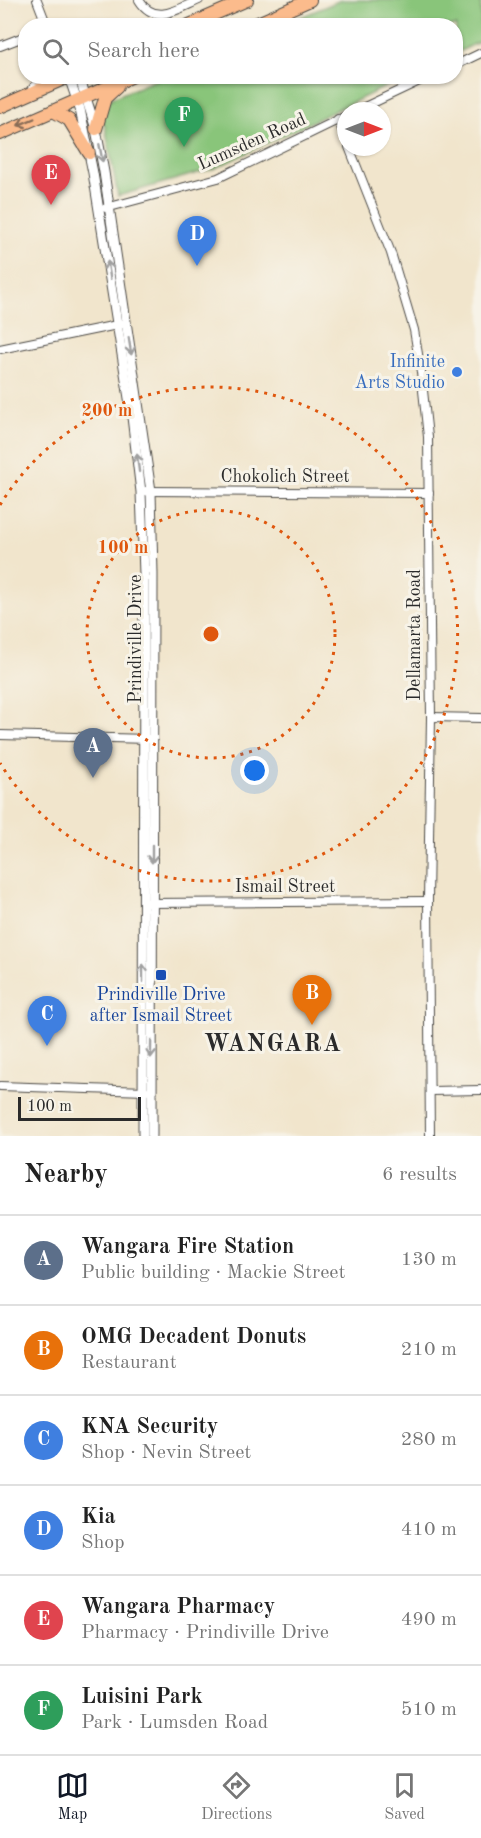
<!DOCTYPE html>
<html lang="en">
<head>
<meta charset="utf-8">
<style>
	:root { --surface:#fff; --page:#f2f2f2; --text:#222; --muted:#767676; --line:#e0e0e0; --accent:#111827 }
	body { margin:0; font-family:"Old Standard TT",serif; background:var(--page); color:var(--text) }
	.compass { position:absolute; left:337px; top:102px; width:54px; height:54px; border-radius:50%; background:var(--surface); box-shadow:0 2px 4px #0004; rotate:90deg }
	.scale { position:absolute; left:18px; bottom:15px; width:123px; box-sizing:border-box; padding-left:6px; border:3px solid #2b2b2b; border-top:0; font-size:16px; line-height:21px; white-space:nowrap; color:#2b2b2b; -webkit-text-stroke:4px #f7f3e8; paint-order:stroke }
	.you { position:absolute; left:255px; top:771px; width:21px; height:21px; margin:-15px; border:4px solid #fff; border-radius:50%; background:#1a73e8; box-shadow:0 0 0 9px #1a73e833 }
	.badge { display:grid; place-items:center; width:39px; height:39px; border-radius:50%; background:var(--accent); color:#fff; font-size:20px; font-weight:700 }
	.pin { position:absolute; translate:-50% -50px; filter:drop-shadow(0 2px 3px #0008) }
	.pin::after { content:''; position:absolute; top:32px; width:21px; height:18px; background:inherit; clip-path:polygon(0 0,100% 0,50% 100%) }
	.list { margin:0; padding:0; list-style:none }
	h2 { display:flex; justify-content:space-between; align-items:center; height:78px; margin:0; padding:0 24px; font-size:26px }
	h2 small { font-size:20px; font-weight:400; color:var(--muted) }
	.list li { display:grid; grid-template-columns:39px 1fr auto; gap:18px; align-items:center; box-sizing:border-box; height:90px; padding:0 24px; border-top:2px solid var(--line) }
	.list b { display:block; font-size:22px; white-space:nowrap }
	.list p { margin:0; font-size:20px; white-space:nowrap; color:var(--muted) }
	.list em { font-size:20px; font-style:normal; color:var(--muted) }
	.icon { flex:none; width:33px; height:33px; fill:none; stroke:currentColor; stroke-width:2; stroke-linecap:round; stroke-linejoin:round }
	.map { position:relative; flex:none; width:481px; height:1136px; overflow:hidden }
	.search { position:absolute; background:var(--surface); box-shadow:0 2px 4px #0004; left:18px; right:18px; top:18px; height:66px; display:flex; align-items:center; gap:15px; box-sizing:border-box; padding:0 21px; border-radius:24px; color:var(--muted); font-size:22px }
	.sheet { height:618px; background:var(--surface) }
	nav { display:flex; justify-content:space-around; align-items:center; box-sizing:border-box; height:84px; border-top:2px solid var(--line); background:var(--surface); font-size:16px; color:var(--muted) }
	nav a { display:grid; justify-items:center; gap:3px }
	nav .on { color:var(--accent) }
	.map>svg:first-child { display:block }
	.green { fill:#89c57a; stroke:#5a7852; stroke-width:1.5 }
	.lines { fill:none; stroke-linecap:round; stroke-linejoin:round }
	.minor-casing { stroke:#494743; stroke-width:10 }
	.tertiary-casing { stroke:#494743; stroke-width:11 }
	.trunk-casing { stroke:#494743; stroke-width:14 }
	.minor { stroke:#fff; stroke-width:8 }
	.tertiary { stroke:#fff; stroke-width:9 }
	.trunk { stroke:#fbbb8c; stroke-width:12 }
	.oneway { stroke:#896c57 }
	.oneway2 { stroke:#a0a0a0 }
	.ring { fill:none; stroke:#df570e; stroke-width:3; stroke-dasharray:3 6 }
	.shop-dot { fill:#3f7fe0; stroke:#f7f3e8; stroke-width:2 }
	.transit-dot { fill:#1a4fb4; stroke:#f7f3e8; stroke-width:2 }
	.labels { text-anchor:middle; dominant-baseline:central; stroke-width:6; stroke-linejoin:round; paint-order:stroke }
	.street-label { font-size:18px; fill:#2b2b2b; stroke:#f7f3e8 }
	.shop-label { font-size:18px; fill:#366cbe; stroke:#f7f3e8; text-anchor:end }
	.transit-label { font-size:18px; fill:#164399; stroke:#f7f3e8 }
	.district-label { font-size:24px; font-weight:bold; letter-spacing:1.5px; fill:#2b2b2b; stroke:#f7f3e8 }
	.centre { fill:#df570e; stroke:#f7f3e8; stroke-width:3 }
	.ring-label { font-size:18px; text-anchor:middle; font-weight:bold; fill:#df570e; stroke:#f7f3e8; stroke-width:6; stroke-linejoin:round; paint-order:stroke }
</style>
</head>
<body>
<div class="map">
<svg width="481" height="1136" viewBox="0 0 481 1136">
	<rect width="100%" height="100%" fill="#f7f3e8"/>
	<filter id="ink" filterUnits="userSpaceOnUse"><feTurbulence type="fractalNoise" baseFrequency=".0167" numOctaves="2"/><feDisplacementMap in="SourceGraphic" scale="12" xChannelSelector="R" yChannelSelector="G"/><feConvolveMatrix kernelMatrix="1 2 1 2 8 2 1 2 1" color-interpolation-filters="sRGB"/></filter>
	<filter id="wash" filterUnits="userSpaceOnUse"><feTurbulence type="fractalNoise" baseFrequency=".008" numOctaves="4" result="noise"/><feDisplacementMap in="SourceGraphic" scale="24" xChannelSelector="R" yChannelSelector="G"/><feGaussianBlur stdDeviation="1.35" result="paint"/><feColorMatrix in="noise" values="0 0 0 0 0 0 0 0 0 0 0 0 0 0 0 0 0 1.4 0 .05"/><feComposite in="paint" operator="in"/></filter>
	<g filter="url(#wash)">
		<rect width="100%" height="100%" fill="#f1e5cc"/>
		<g class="green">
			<path d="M341 0H481V41L456 53V26L282 25Z"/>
			<path d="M163 77H406L215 168 118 196 105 126 95 105Z"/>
		</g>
	</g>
	<g filter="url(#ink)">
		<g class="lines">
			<defs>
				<g id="minor">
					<path d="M37 0 47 26"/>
					<path d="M139 0C155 26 178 9 199 0"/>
					<path d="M0 46 26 36"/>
					<path d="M456 65 481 53"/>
					<path d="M33 88 45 76"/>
					<path d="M356 111 430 76"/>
					<path d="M338 119 346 139"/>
					<path d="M349 147 391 253 414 330 421 372 428 437 431 717 428 901 430 1136"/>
					<path d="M106 208 218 178 346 116"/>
					<path d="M0 349 122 324"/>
					<path d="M146 491 429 493"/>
					<path d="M431 717 481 718"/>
					<path d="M0 735 148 739"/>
					<path d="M147 903 428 901"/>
					<path d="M0 1086 146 1091"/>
					<path d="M431 1091 481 1090"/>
				</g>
				<g id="tertiary">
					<path d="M79 76 96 129 104 172 151 491 153 574 152 1136"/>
					<path d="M69 77 80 109 93 173 132 417 141 492 144 574 143 1136"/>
				</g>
				<g id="trunk">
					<path d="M187 26 247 0"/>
					<path d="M251 26 310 0"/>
					<path d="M0 107 70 76"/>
					<path d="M53 111 69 120 89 153"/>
					<path d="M96 129 105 98 117 87"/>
					<path d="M0 134 133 76"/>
				</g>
			</defs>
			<use href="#minor" class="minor-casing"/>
			<use href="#tertiary" class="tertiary-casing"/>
			<use href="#trunk" class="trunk-casing"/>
			<use href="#minor" class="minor"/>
			<use href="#tertiary" class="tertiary"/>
			<use href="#trunk" class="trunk"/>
		</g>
		<defs><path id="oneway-shaft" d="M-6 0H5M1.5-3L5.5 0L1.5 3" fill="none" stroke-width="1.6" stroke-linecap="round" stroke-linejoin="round" transform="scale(1.5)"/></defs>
		<use class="oneway" href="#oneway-shaft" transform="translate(26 122) rotate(157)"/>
		<g class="oneway2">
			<use href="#oneway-shaft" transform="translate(101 153) rotate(79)"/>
			<use href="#oneway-shaft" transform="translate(109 270) rotate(-99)"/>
			<use href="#oneway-shaft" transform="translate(130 346) rotate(81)"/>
			<use href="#oneway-shaft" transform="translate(138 463) rotate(-97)"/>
			<use href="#oneway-shaft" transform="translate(152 854) rotate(90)"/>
			<use href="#oneway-shaft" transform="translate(143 973) rotate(-90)"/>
			<use href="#oneway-shaft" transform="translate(151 1049) rotate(91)"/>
		</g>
	</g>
	<g class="ring">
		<circle cx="211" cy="634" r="124"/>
		<path d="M0 505A247 247 0 1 1 0 763"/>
	</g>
	<circle class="shop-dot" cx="457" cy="372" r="6"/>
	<rect class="transit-dot" x="155" y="969" width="12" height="12" rx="3"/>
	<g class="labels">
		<g class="street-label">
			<text transform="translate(252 142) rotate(-24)">Lumsden Road</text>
			<text x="285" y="477">Chokolich Street</text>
			<text transform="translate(415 635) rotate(-90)">Dellamarta Road</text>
			<text transform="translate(136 639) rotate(-90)">Prindiville Drive</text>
			<text x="285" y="887">Ismail Street</text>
		</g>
		<g class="shop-label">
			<text x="445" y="362">Infinite<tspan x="445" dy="21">Arts Studio</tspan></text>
		</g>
		<g class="transit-label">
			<text x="161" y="995">Prindiville Drive<tspan x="161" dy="21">after Ismail Street</tspan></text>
		</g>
		<g class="district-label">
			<text x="273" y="1045">WANGARA</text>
		</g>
	</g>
	<circle cx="211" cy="634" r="9" class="centre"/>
	<g class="ring-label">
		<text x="107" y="416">200 m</text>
		<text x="123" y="553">100 m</text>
	</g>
</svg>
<svg class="compass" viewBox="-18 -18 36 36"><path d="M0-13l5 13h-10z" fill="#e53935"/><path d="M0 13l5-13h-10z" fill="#767676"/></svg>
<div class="scale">100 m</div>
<div class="you"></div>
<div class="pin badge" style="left:93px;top:778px;background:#5c6f8a">A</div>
<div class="pin badge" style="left:312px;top:1025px;background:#e8710a">B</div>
<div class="pin badge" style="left:47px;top:1046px;background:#3f7fe0">C</div>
<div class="pin badge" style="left:197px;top:266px;background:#3f7fe0">D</div>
<div class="pin badge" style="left:51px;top:205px;background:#e0444e">E</div>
<div class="pin badge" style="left:184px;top:147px;background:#2e9e5b">F</div>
<div class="search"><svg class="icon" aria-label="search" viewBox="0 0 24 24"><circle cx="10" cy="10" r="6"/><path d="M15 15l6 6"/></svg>Search here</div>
</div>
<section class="sheet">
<h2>Nearby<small>6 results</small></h2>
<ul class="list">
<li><span class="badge" style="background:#5c6f8a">A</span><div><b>Wangara Fire Station</b><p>Public building · Mackie Street</p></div><em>130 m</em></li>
<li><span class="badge" style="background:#e8710a">B</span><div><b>OMG Decadent Donuts</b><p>Restaurant</p></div><em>210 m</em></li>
<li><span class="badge" style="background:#3f7fe0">C</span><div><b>KNA Security</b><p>Shop · Nevin Street</p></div><em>280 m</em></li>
<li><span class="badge" style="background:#3f7fe0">D</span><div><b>Kia</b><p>Shop</p></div><em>410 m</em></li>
<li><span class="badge" style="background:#e0444e">E</span><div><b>Wangara Pharmacy</b><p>Pharmacy · Prindiville Drive</p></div><em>490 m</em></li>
<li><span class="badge" style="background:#2e9e5b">F</span><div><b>Luisini Park</b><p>Park · Lumsden Road</p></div><em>510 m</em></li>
</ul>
</section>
<nav>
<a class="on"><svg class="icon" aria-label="map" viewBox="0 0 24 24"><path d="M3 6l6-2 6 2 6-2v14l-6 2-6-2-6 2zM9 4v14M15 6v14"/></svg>Map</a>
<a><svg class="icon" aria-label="directions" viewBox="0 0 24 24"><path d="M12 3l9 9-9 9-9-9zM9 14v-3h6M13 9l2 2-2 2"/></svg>Directions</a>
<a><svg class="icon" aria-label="saved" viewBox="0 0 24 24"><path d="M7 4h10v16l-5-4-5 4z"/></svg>Saved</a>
</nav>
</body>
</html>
